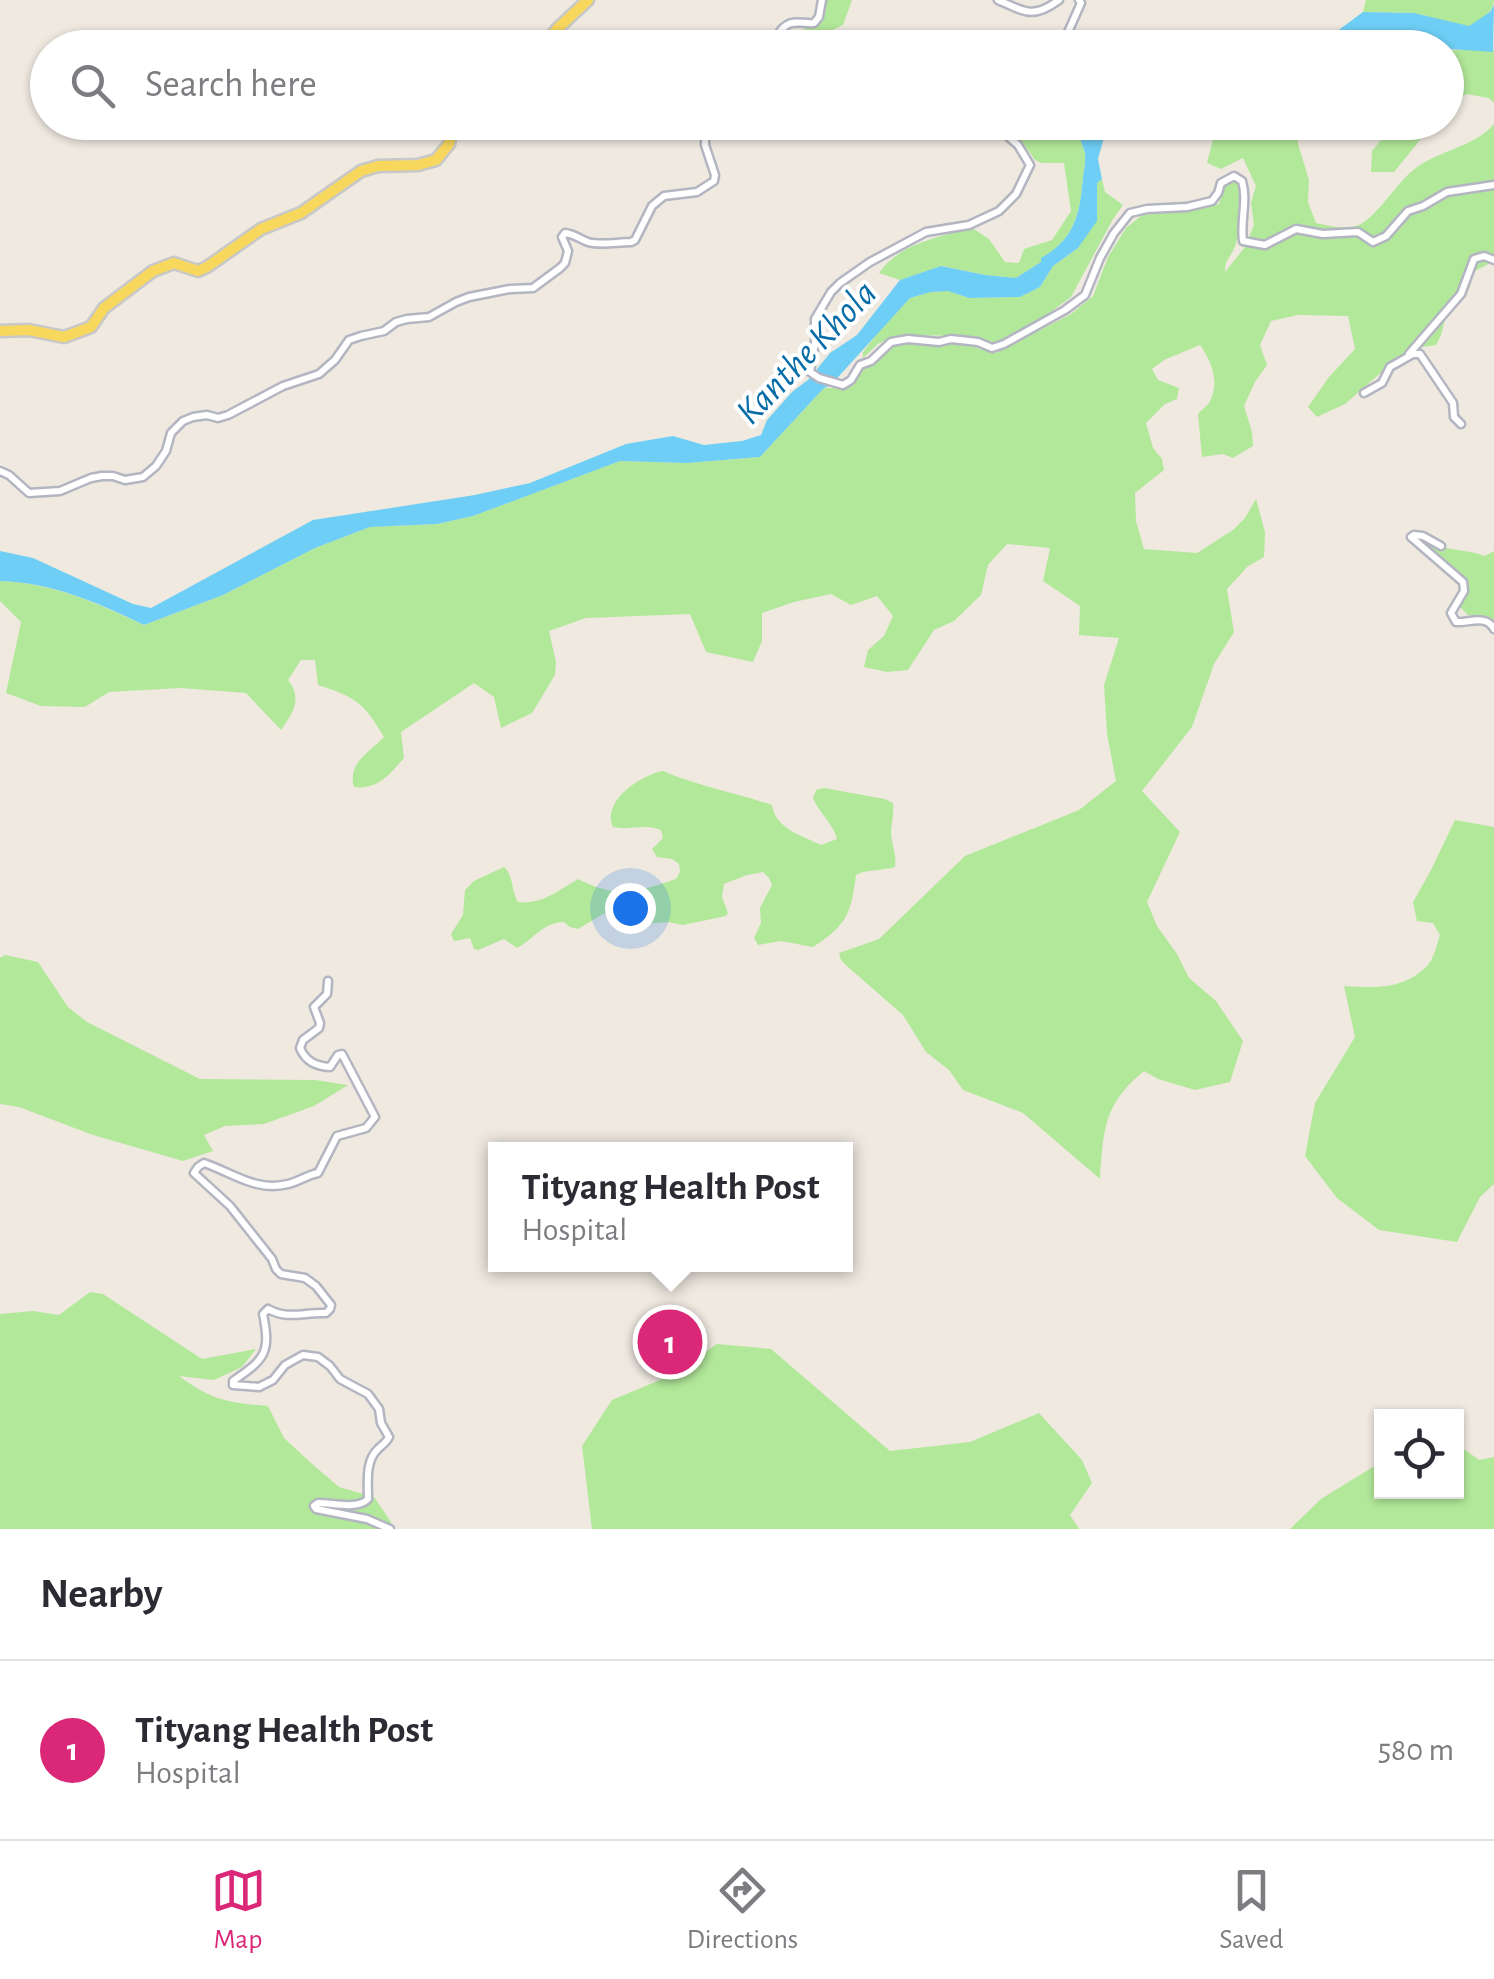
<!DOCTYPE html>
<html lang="en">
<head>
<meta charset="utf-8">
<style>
	:root { --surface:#fff; --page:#f2f2f3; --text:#2b2b33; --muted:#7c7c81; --line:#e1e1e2; --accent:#db2777 }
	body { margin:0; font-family:"Alegreya Sans",sans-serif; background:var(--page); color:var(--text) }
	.controls { position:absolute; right:30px; bottom:30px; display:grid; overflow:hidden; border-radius:0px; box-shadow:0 2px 8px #0004 }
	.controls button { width:90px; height:90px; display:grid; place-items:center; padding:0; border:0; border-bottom:2px solid var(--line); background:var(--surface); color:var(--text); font:50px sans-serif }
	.you { position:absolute; left:630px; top:908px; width:35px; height:35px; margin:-25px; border:8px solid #fff; border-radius:50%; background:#1a73e8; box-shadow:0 0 0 15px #1a73e833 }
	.badge { display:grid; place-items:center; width:65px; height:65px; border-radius:50%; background:var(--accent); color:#fff; font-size:32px; font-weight:700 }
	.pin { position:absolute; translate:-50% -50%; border:5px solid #fff; box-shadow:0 2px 10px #0006 }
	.popup { position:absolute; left:488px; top:1142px; width:365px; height:130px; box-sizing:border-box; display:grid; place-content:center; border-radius:0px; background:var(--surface); filter:drop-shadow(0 2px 8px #0005); font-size:32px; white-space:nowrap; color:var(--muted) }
	.popup b { font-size:38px; color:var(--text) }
	.popup::after { content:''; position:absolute; left:50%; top:100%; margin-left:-20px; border:20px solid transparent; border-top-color:var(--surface) }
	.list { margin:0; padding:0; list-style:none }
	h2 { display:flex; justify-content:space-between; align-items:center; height:130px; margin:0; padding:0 40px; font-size:42px }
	h2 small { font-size:32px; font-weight:400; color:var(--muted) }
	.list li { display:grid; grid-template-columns:65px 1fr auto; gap:30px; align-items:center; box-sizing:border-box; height:180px; padding:0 40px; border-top:2px solid var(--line) }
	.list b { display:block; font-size:38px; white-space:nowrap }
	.list p { margin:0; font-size:32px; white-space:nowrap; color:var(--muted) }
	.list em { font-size:32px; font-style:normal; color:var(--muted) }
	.icon { flex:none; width:55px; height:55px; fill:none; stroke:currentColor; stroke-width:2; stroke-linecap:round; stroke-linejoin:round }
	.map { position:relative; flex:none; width:1494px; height:1529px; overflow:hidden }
	.search { position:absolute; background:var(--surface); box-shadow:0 2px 8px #0004; left:30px; right:30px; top:30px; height:110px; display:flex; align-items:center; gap:25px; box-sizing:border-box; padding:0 35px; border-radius:55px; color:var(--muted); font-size:38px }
	.sheet { height:310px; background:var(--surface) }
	nav { display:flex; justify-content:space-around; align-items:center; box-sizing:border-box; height:140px; border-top:2px solid var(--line); background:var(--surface); font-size:28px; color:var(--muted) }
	nav a { display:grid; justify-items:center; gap:5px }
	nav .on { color:var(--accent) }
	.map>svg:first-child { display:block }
	.green { fill:#b2e89a }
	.water { fill:#6fcef5 }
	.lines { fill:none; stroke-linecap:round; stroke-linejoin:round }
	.minor-casing { stroke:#b3b6c1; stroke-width:11 }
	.major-casing { stroke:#c8c8c8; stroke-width:15 }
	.minor { stroke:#fff; stroke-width:6 }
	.major { stroke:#f8d85c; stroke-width:10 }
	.labels { text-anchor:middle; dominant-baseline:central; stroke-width:8; stroke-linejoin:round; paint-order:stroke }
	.water-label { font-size:38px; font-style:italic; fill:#076ca8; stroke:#fff }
</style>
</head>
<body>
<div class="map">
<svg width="1494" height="1529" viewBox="0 0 1494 1529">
	<rect width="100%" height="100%" fill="#efe9e0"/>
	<g class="green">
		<path d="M824 0H852L843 25 818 37 802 39 789 46 785 38 819 22Z"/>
		<path d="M1366 0H1494C1494 14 1479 19 1469 27L1413 13 1363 12Z"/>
		<path d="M1446 50H1494V103L1489 98 1466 94 1447 111Z"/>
		<path d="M997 123H1080C1076 135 1082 141 1085 153 1086 161 1084 169 1083 177 1080 213 1075 239 1042 258L1041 262 1016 278 985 275 942 266 900 280 879 273C901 242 937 239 971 227L989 239 1005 262 1019 263 1024 249 1052 240 1071 211 1064 163H1042L1035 160 1023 143Z"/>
		<path d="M1230 123H1303L1297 129 1298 144 1309 180 1308 202 1316 223C1329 226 1342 229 1356 226 1374 221 1396 184 1412 171 1436 150 1474 148 1494 124V261L1475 271 1470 279V287L1464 298 1447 312 1441 335 1436 345 1408 349 1345 404 1317 417 1308 407 1329 377 1355 349 1348 316 1298 315 1271 321 1260 345 1267 365 1255 382 1244 406 1252 432 1253 446 1233 458 1223 454 1202 457 1198 414C1202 409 1208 406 1210 401 1220 382 1211 360 1200 345L1164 360 1152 369 1158 380 1179 388 1177 399 1165 404 1146 423 1153 448 1162 459 1164 470 1135 493 1136 521 1144 549 1197 553 1233 530 1245 518 1256 499 1265 532 1264 557 1248 566 1227 589 1234 632 1214 664 1192 727 1142 791 1180 832 1147 902 1157 926 1177 954 1189 978 1216 1001 1243 1041 1230 1082 1195 1090 1158 1079 1144 1071C1103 1105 1104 1129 1100 1179L1023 1113 963 1090 949 1070 926 1052 903 1015 848 967 841 960 839 953 879 939 965 856 1079 810 1116 781 1107 734 1104 685 1119 638 1079 635 1080 606 1043 581 1050 548 1007 544 988 565 981 595 954 621 934 630 908 670 887 672 864 667 868 650 884 636 893 616 877 596 851 605 831 594 794 602 762 613V641L753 662 706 652 690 614 586 618 549 631 556 662 555 675 532 713 501 728 494 697 474 683 401 732 404 758C389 775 378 790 354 787 347 763 369 753 384 737 364 703 356 697 318 685L315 660H301L288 680C303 699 293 712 281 730L246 693 180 688 109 692 85 707 41 706 6 693 21 622 0 601V581C53 583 97 603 144 625L223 595 315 548 370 527 437 524 473 516 620 461 687 463 760 457 824 388H844L862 367 895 344H963L996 353 1071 314 1093 296 1108 257 1126 228 1142 215 1172 213 1219 204 1224 185 1237 180C1245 194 1241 236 1233 251 1228 260 1225 261 1225 272L1245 247 1254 225 1251 203 1256 186 1243 158 1221 169 1207 163 1213 140 1237 129Z"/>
		<path d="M1395 123H1434L1394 172H1371L1372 151Z"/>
		<path d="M1102 179 1105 192 1123 205 1113 219 1071 297 1045 316 997 342H989L965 336 905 335 879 343 863 358V352L886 322 910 298 931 292 948 291 969 298 1020 297 1040 287 1053 266 1078 248 1097 182Z"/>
		<path d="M1425 539C1445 552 1463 548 1485 556L1494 551V623L1489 617 1468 615 1460 607 1466 595V582L1453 567 1420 540Z"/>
		<path d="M663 771C698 786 736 793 772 805 775 829 803 836 821 845L837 839C833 823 819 813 813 798L816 790 824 788 885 799 893 803C894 813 892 821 891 831 891 844 897 854 895 867 882 871 867 869 856 875 851 914 847 925 813 947L781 941 758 945 754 938 761 923 760 908 772 885 769 878 763 872 747 875 724 884 722 897 728 913 726 916 683 925 668 922 635 925 603 914 578 929 570 927 564 922C543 922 534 939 517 948L504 939 478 950 474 949 470 938 454 941 451 934 463 915 465 890 474 881 504 867C514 876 511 891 518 902 542 905 559 890 578 879 617 899 637 892 676 879L680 872 679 864 672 859 657 857 652 849 663 838 661 830C641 823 631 831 613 827 601 802 640 775 663 771Z"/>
		<path d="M1455 820 1494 827V1184L1480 1197 1457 1242 1379 1230 1337 1198 1305 1156 1315 1103 1355 1037 1344 986C1375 988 1404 990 1428 965 1434 958 1437 944 1440 935L1433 923 1417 921 1413 902 1430 872Z"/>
		<path d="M5 955 38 962 68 1007 87 1022 200 1079 315 1080 348 1085 314 1106 264 1124 225 1126 204 1135 213 1151 183 1161 93 1135 19 1107 0 1104V958Z"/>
		<path d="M90 1292 103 1294 202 1359 256 1349 242 1367 214 1380 179 1376C211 1400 229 1403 268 1406L284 1438 311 1463 339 1487 374 1497 391 1522 390 1529H0V1314L33 1311 59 1315Z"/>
		<path d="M717 1344 771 1349 890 1451 970 1442 1039 1413 1082 1460 1092 1483 1070 1515 1079 1529H592L582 1446 612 1400 672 1375Z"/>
		<path d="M1457 1444 1479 1460 1494 1457V1529H1290L1321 1499 1381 1462 1382 1492H1456Z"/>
	</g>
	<g class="water">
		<path d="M1494 5 1493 52 1420 47 1386 38 1349 47H1311L1321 43 1363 12 1414 13 1469 26 1490 12Z"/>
		<path d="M1080 123H1108L1098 159 1102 179 1097 183V221L1078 248 1053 266 1040 287 1020 297 969 298 948 291 931 292 910 298 830 386 824 388 760 457 687 463 620 461 473 516 437 524 370 527 315 548 223 595 144 625C96 602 54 583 0 581V551L33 558 133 604 151 608 313 520 475 495 530 483 626 444 673 436 704 445 742 441 761 435 767 420 792 392 809 379 830 353 857 335 900 280 941 266 985 275 1016 278 1041 262V258C1075 239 1080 214 1083 177 1084 169 1086 161 1085 153 1082 141 1076 135 1080 123Z"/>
	</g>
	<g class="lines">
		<defs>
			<g id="minor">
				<path d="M998 0C1025 12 1033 19 1059 0"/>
				<path d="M760 48C784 40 774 32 787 25 794 20 805 24 814 23L819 17 822 0"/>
				<path d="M1061 48 1081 3 1079 0"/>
				<path d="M991 122 1018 145 1030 165 1016 194 999 211 969 225 926 232 870 262 840 283 831 292 815 319V343L810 372 819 378 843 385 851 380 860 365 871 361 891 342 908 339 939 342 951 339 978 342 992 348 1004 344 1065 310 1085 295 1100 258 1114 233 1130 213 1147 209 1187 207 1212 201 1218 193 1221 183 1234 176 1242 181C1248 201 1240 220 1243 241L1265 245 1296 229 1323 234 1358 232 1373 242 1386 236 1408 211 1423 206 1447 192 1494 185"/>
				<path d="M1409 354 1461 294 1474 259 1484 256 1494 260"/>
				<path d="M1364 393 1382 383 1390 367 1413 354H1420L1449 397 1453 403 1454 417 1461 424"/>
				<path d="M0 471 9 475 29 493 60 491 91 478 102 476H113L125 480 143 477 156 466 166 451 171 433 183 421 193 417 207 415 218 418 228 415 283 386 319 374 335 360 349 340 361 336 384 331 396 322 407 319 429 317 456 302 469 297 510 289 533 288 560 268 565 263 568 251 562 237 565 233C574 234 580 239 588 242 601 246 617 242 631 242L635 240 652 206 664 196 697 192 714 181 715 175 705 145V122"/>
				<path d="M1441 546 1423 536 1414 535 1411 537 1463 582 1464 591 1451 613 1456 622C1469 623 1486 614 1494 629"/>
				<path d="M328 981 327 994 314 1007 320 1023 319 1028 303 1040 300 1048C306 1062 316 1066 330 1067L338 1055 342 1054 375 1117 366 1128 337 1136 318 1173C307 1175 298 1182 288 1184 256 1192 233 1173 204 1163L198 1167 194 1173 230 1206 272 1259 276 1269 281 1274 305 1278 316 1286 331 1305 330 1309 326 1313C304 1312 288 1320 268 1309L263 1314C271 1353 265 1359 233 1381V1385L259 1387 273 1380 285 1365 303 1355 318 1357 330 1366 340 1379 368 1394 379 1409 381 1423 389 1437C387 1442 382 1445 378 1449 365 1461 368 1483 368 1499 357 1510 334 1503 318 1503L314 1506 316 1509 367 1519 390 1529"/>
			</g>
			<g id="major">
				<path d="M542 48 557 29 588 0"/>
				<path d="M0 331 29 330 64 337 91 327 104 308 153 271 174 263 198 271 207 267 261 229 301 213 361 171 378 166 418 165 436 160 449 144 453 122"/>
			</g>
		</defs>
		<use href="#minor" class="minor-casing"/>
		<use href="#major" class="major-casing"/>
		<use href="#minor" class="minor"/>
		<use href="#major" class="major"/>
	</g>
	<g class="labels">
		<g class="water-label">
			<text transform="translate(807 353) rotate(-46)">Kanthe Khola</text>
		</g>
	</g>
</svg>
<div class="controls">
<button><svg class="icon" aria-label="locate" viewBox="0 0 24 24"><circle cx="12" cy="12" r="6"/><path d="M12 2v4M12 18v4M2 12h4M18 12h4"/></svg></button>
</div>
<div class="you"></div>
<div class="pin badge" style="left:670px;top:1342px">1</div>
<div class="popup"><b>Tityang Health Post</b>Hospital</div>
<div class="search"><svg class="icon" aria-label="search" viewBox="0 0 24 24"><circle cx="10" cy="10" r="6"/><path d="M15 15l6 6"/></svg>Search here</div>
</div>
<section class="sheet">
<h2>Nearby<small></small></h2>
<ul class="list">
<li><span class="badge">1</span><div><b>Tityang Health Post</b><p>Hospital</p></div><em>580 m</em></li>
</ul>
</section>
<nav>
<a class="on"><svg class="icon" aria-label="map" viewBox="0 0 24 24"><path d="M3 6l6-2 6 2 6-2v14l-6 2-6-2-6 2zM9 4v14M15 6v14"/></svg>Map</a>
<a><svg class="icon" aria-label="directions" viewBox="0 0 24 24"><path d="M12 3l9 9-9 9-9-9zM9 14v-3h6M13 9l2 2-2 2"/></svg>Directions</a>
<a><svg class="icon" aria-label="saved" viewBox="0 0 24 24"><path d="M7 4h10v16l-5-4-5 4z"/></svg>Saved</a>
</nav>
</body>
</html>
